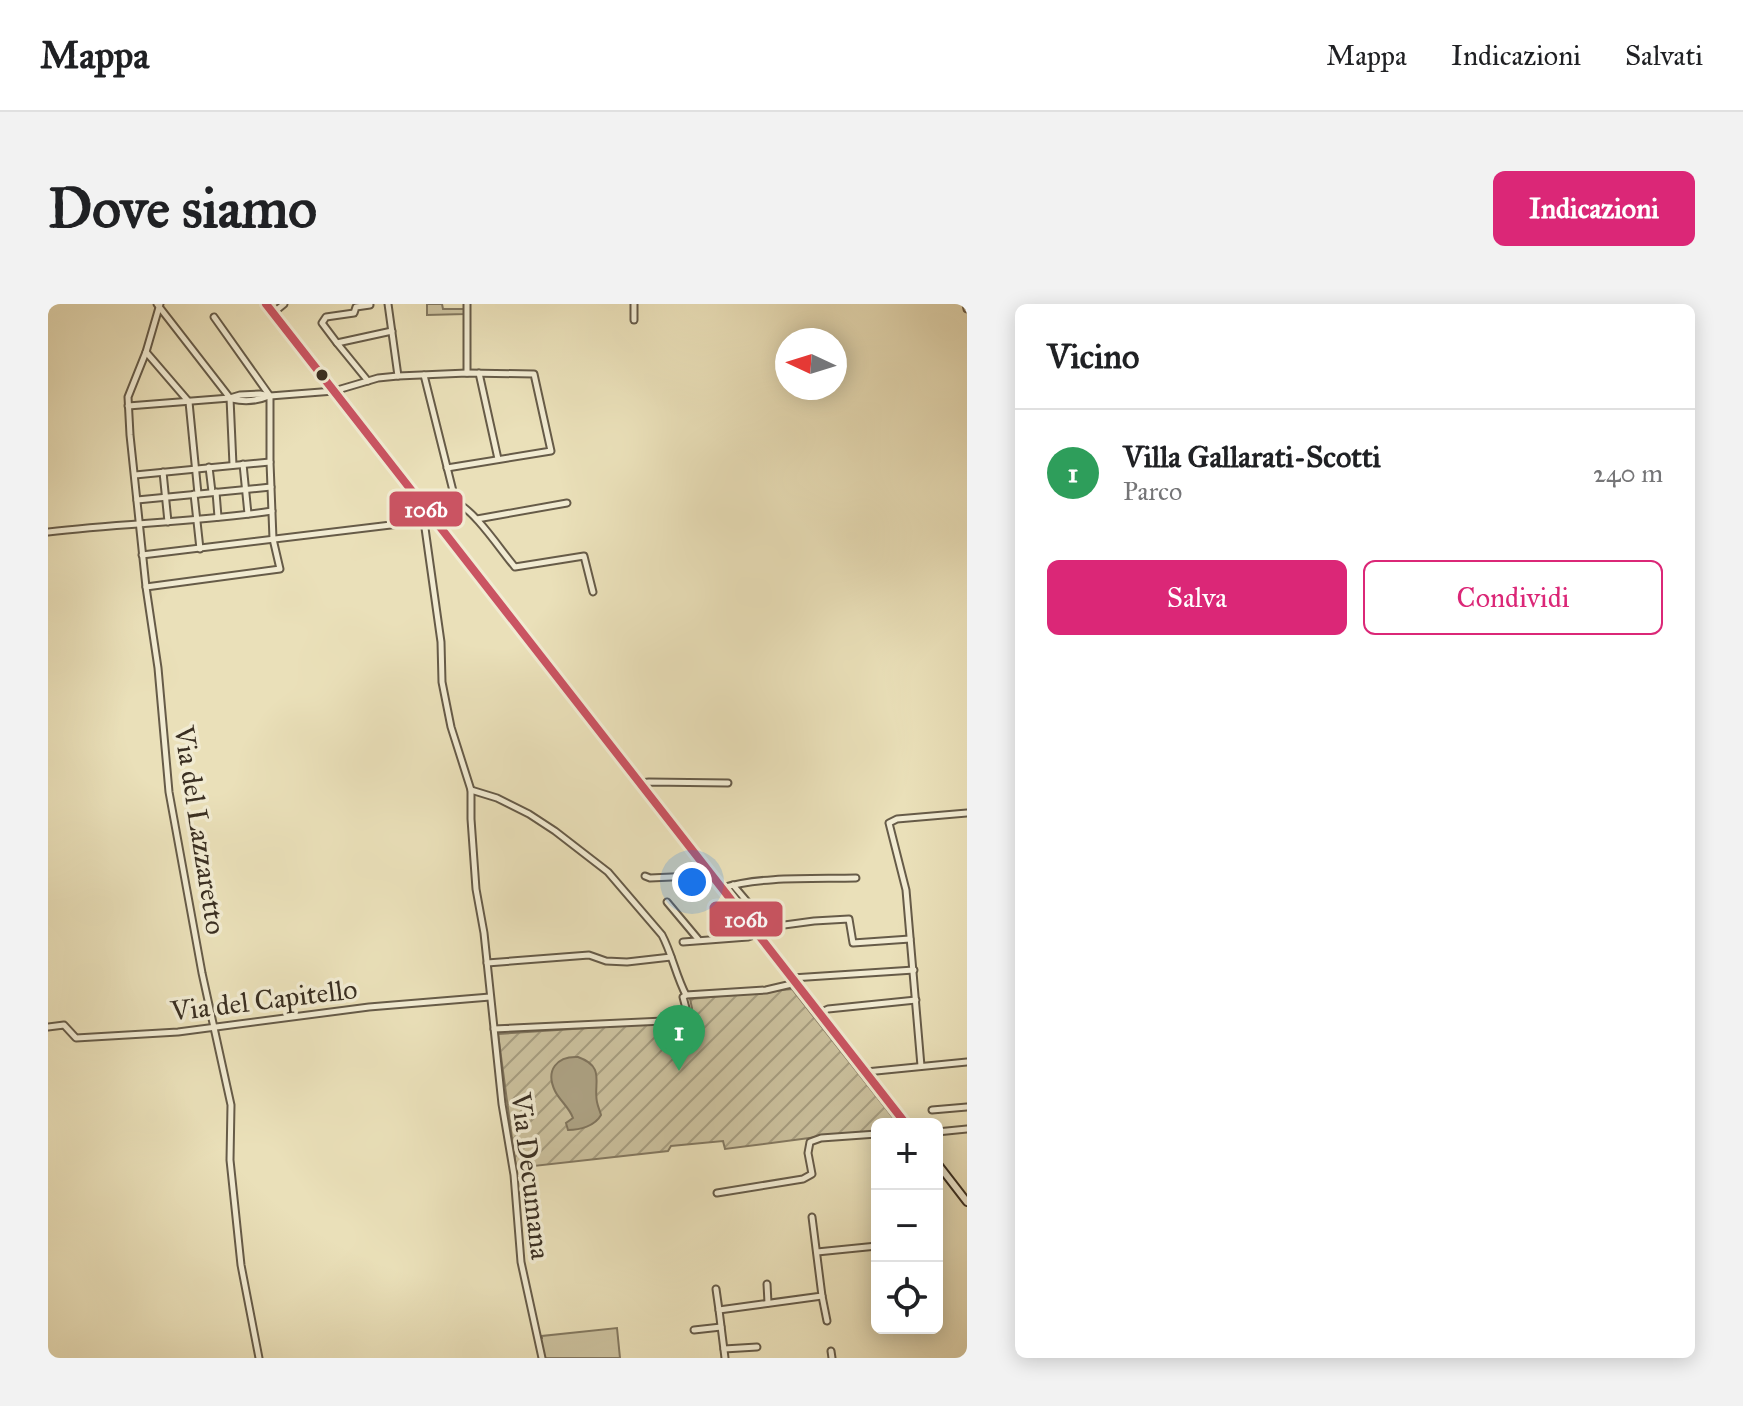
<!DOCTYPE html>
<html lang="it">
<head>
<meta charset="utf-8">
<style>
	:root { --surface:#fff; --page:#f2f2f2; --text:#202124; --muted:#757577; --line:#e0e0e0; --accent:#db2777 }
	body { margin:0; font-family:"IM FELL Great Primer",serif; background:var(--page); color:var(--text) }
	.controls { position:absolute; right:24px; bottom:24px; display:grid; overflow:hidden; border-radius:12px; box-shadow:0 4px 20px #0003 }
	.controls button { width:72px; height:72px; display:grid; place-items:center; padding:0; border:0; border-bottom:2px solid var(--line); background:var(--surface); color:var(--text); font:40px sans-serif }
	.compass { position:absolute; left:727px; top:24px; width:72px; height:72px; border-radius:50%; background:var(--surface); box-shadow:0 4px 20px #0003; rotate:274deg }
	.you { position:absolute; left:644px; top:578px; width:28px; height:28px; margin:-20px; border:6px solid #fff; border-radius:50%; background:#1a73e8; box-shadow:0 0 0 12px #1a73e833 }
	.badge { display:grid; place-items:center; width:52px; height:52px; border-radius:50%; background:var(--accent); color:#fff; font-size:26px; font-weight:700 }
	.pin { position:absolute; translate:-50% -66px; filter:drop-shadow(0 2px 4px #0008) }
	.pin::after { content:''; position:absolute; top:42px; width:28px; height:24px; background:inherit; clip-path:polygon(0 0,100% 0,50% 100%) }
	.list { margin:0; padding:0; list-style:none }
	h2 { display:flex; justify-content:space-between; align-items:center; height:104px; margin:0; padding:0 32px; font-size:34px }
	h2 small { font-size:26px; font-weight:400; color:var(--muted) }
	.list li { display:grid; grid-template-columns:52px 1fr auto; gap:24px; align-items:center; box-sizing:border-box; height:128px; padding:0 32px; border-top:2px solid var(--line) }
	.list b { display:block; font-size:30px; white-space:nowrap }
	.list p { margin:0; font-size:26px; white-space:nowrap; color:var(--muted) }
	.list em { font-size:26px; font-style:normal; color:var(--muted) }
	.actions { display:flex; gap:16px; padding:24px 32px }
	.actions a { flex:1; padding:18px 0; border:2px solid var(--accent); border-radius:12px; text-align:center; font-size:28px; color:var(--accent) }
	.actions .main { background:var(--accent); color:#fff }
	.icon { flex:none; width:44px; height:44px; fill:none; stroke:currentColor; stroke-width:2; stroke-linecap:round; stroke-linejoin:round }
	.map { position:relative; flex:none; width:919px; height:1054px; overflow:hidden; border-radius:12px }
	header { display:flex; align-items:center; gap:48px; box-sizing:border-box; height:112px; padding:0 40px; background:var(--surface); border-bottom:2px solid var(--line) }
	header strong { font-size:38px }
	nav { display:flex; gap:44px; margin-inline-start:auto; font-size:28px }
	.intro { display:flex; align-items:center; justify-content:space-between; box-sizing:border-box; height:192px; padding:0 48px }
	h1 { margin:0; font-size:56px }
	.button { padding:20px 36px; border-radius:12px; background:var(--accent); color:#fff; font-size:28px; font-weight:700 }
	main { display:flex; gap:48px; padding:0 48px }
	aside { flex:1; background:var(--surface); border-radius:12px; box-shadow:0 4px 20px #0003 }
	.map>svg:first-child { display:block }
	.park { fill:#ccc29f; stroke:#837860; stroke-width:2 }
	.garden { fill:url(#garden-furrows); stroke:#837860; stroke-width:2 }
	.water { fill:#aea486; stroke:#80755e; stroke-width:2 }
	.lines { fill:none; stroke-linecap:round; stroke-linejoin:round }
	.street-casing { stroke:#665b48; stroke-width:9 }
	.secondary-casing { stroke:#3a2f22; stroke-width:10 }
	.street { stroke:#f1ebd2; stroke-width:5 }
	.secondary { stroke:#f1ebd2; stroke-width:6 }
	.bus-1-casing { stroke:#f1ebd2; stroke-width:14 }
	.bus-1 { stroke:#ca5462; stroke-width:8 }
	.bus-dot { fill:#3a2f22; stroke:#f1ebd2; stroke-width:3 }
	.labels { text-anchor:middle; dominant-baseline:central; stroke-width:7; stroke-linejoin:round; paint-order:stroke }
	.street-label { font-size:28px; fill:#3a2f22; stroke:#f1ebd2 }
	.line-badge { stroke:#f1ebd2; stroke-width:3 }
	.badge-label { font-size:22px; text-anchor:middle; font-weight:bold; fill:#fff }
</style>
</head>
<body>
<header>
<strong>Mappa</strong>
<nav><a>Mappa</a><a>Indicazioni</a><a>Salvati</a></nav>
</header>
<div class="intro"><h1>Dove siamo</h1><a class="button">Indicazioni</a></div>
<main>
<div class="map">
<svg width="919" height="1054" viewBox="0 0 919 1054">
	<defs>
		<pattern id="garden-furrows" width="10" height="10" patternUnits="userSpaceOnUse" patternTransform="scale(2)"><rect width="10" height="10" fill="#ccc29f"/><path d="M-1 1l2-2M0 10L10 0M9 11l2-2" fill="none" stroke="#a79e81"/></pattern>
	</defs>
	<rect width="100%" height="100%" fill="#eae0b9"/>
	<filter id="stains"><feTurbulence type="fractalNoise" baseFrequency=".0025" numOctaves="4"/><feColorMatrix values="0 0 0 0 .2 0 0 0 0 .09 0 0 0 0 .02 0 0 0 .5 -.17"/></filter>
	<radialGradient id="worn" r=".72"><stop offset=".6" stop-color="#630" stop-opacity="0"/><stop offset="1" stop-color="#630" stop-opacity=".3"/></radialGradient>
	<g class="park">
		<path d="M379 0H394L395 5H417V10L379 11Z"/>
		<path d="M569 1024 572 1054H496L491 1034H494V1032Z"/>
	</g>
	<path class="garden" d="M744 685 850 820H829V828L769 833 677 845 675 837 623 842 620 847 468 864 450 730 631 718 643 715 644 704 642 695Z"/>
	<path class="water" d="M530 753C558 763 545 779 549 798 550 803 552 807 553 811 547 822 532 826 520 826L518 819 525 814C521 803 512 797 507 787 497 766 509 752 530 753Z"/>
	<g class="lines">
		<defs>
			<g id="street">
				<path d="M109 0 182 94 185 161"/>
				<path d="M112 0 98 48 80 93 82 131 98 283 110 364 121 488 154 669 183 801 182 856 193 961 211 1054"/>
				<path d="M340 0 350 72"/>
				<path d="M419 0V69"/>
				<path d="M586 0V16"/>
				<path d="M918 0 919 5"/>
				<path d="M225 9 236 0"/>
				<path d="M289 39 274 19 278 13 306 9 308 3 322 1"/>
				<path d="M98 48 141 98 150 190"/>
				<path d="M431 69 450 155"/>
				<path d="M376 71 408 199 378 205"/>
				<path d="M320 77 289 39 344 27"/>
				<path d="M184 95C197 98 209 97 221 92"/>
				<path d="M80 102 182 94 192 91 212 90 222 92 286 87 330 74 350 72 419 69 486 70 503 147 399 164"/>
				<path d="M195 160 200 210"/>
				<path d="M161 163 164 188"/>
				<path d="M115 168 120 218"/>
				<path d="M87 171 222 158"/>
				<path d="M168 188 170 213"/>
				<path d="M146 190 152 245"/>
				<path d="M89 196 223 183"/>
				<path d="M408 199C425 204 454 248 467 263L536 252 545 288"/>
				<path d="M382 210 376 217 393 338 394 378 403 423 423 486V515L428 585 436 629 454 800 466 871 473 958 494 1054"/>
				<path d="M429 215 519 199"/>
				<path d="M0 228C75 219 150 218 224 207"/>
				<path d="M94 251 376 217"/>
				<path d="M98 283 232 265 225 235 222 158V92L166 13"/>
				<path d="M591 479 601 478 680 479"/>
				<path d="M423 486 449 494 481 510 507 527 560 568 614 631C624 650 628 672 638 691"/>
				<path d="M597 572 602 574 646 572 658 565"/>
				<path d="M685 581 720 622"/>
				<path d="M674 584C713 572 767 575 808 574"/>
				<path d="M619 598 650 635"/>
				<path d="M706 625 766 617 801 615 805 639 862 635"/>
				<path d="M635 638 700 633 709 630"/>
				<path d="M439 659 541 651 558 657 579 658 623 653"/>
				<path d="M744 674 866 666"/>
				<path d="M771 709 780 705 868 696"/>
				<path d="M0 723 16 721 28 734 130 728 321 703 442 693"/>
				<path d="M446 725 637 716 639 708 635 693 638 691 718 686 748 679"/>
				<path d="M873 762 858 586 841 519 849 515 919 509"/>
				<path d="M818 768 919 758"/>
				<path d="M884 806 919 803"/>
				<path d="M889 828 919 825"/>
				<path d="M669 889 755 875 764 870 760 849 762 838 773 834 829 830"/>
				<path d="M769 948 829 942"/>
				<path d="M719 980 720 999"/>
				<path d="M668 985 671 1006"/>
				<path d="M774 992 779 1017"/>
				<path d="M646 1026 673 1023"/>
				<path d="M676 1045 709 1043"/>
				<path d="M783 1047 784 1054"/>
				<path d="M677 1054 671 1006 774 992 764 913"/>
			</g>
			<g id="secondary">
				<path d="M218 0 858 820"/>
				<path d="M889 859 919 898"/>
			</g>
		</defs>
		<use href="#street" class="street-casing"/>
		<use href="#secondary" class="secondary-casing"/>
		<use href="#street" class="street"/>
		<use href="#secondary" class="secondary"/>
		<defs>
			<path id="bus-1" d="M218 0 858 820"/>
		</defs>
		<use href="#bus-1" class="bus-1-casing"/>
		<use href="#bus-1" class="bus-1"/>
	</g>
	<circle class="bus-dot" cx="274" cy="71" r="7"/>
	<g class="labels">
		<g class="street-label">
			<text transform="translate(152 526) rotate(81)">Via del Lazzaretto</text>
			<text transform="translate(216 696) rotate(-7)">Via del Capitello</text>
			<text transform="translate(483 872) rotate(83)">Via Decumana</text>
		</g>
	</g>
	<g class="line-badge">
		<rect x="340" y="186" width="76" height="38" rx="8" fill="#ca5462"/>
		<rect x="660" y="596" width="76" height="38" rx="8" fill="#ca5462"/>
	</g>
	<g class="badge-label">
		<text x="378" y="213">106b</text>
		<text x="698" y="623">106b</text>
	</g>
	<rect width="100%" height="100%" filter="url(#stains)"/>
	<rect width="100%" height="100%" fill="url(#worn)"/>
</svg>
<div class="controls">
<button>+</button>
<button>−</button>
<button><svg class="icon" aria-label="locate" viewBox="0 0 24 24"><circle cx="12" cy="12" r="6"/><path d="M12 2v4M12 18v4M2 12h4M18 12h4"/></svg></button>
</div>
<svg class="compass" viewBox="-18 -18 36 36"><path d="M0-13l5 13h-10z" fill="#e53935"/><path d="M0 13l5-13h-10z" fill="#757577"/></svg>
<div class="you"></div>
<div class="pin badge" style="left:631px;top:767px;background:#2e9e5b">1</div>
</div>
<aside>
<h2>Vicino<small></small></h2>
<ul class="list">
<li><span class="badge" style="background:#2e9e5b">1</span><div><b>Villa Gallarati-Scotti</b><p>Parco</p></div><em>240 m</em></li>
</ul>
<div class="actions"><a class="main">Salva</a><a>Condividi</a></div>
</aside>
</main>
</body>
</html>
